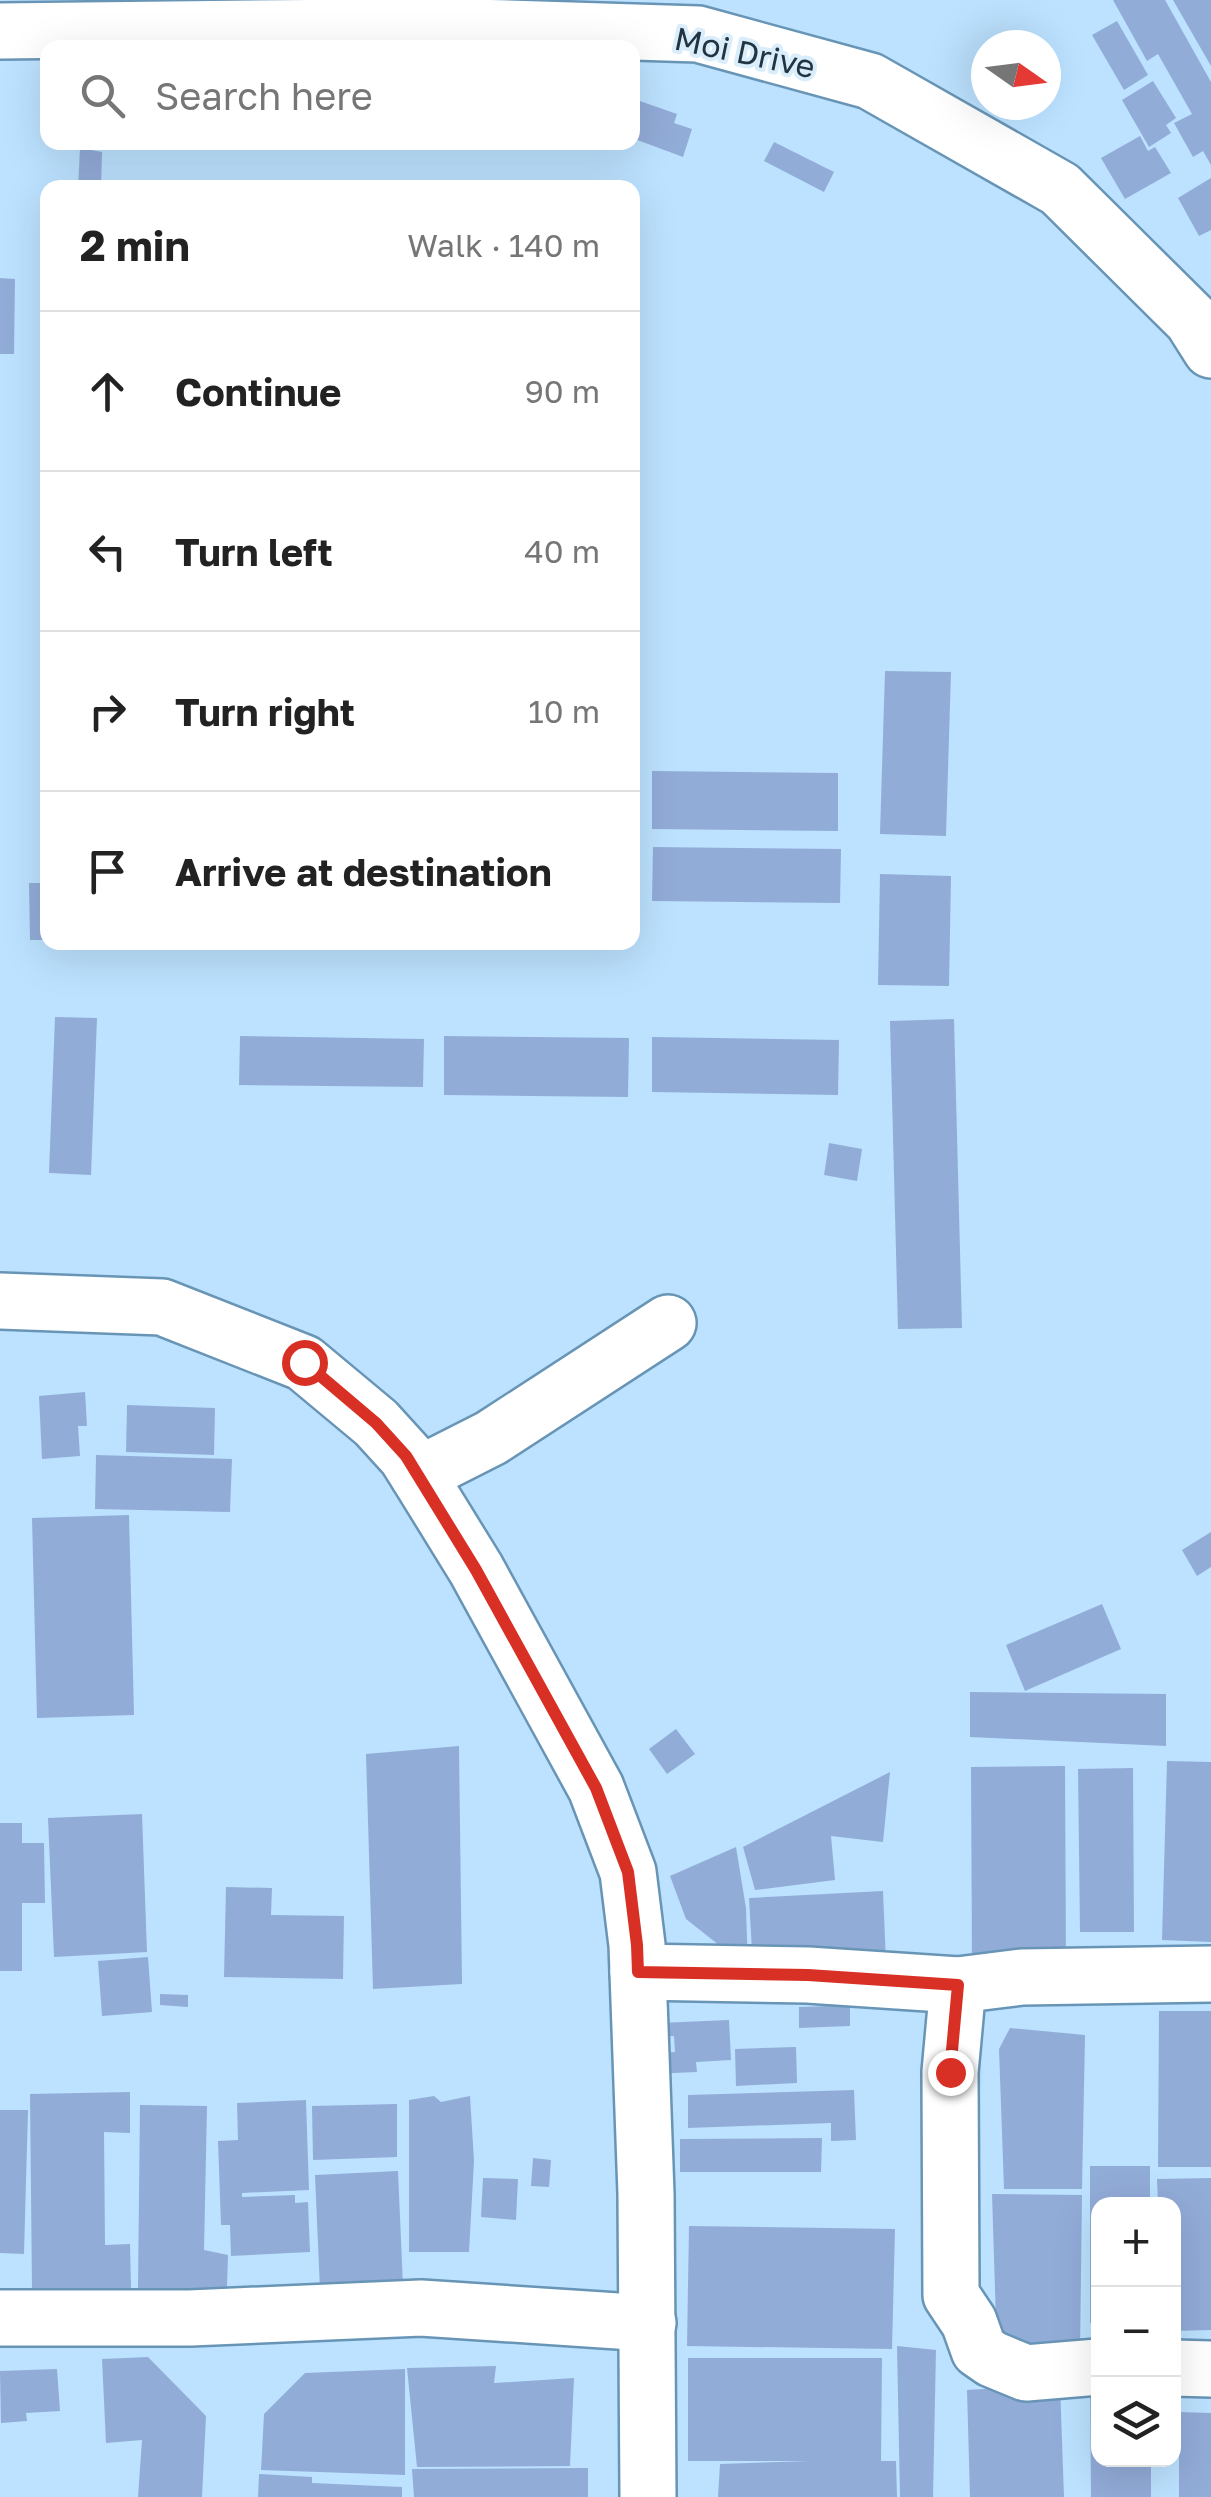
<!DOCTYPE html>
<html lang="en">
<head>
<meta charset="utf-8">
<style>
	:root { --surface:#fff; --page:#f2f2f2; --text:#222; --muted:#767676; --line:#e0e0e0 }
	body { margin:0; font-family:"Golos Text",sans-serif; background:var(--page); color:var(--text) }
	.controls { position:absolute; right:30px; bottom:30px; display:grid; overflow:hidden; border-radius:20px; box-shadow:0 10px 40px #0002 }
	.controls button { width:90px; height:90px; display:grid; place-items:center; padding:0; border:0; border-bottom:2px solid var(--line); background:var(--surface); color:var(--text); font:50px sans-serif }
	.compass { position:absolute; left:971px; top:30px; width:90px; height:90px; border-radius:50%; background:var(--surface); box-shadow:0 10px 40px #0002; rotate:104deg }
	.stop { position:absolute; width:30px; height:30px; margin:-22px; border:8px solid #d93025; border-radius:50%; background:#fff }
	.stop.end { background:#d93025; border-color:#fff; box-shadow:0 2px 10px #0008 }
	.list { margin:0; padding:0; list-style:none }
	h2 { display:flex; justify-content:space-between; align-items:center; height:130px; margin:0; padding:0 40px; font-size:42px }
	h2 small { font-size:32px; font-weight:400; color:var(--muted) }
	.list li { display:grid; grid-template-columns:65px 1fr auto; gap:30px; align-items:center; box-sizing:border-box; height:160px; padding:0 40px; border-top:2px solid var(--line) }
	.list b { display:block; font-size:38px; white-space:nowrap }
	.list em { font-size:32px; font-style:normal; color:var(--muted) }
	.icon { flex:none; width:55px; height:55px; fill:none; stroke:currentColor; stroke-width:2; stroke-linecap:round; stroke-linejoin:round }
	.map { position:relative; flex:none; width:1211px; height:2497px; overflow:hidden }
	.search { position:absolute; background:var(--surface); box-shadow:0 10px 40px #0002; left:40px; top:40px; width:600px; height:110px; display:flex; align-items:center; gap:25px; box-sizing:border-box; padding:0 35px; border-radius:20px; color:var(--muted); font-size:38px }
	.panel { position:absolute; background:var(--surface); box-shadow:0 10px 40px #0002; left:40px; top:180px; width:600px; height:770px; border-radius:20px }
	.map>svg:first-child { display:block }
	.building { fill:#92acd8 }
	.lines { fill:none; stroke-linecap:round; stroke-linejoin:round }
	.minor-casing { stroke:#6895b6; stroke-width:60 }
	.minor { stroke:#fff; stroke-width:55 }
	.route { stroke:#d93025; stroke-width:12 }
	.labels { text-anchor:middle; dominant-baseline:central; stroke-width:8; stroke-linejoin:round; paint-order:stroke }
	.street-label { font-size:32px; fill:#213442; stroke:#daedfb }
</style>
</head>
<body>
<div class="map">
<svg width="1211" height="2497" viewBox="0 0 1211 2497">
	<rect width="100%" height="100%" fill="#bce2ff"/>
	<g class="building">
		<path d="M1113 0H1165L1211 82V165L1203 151 1193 157 1174 123 1192 114 1158 54 1147 61Z"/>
		<path d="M1173 0H1211V66Z"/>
		<path d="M1117 21 1148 75 1124 90 1092 35Z"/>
		<path d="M1153 81 1176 118 1166 125 1171 133 1149 147 1122 100Z"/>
		<path d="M637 100 677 114 674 123 692 129 683 157 632 138V107Z"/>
		<path d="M1140 136 1148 151 1155 147 1171 173 1125 199 1101 158Z"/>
		<path d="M774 142 834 172 824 192 764 161Z"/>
		<path d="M80 148 102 152 101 188H78Z"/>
		<path d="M1211 178V230L1199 236 1178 198Z"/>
		<path d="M0 278 15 279 14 354H0Z"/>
		<path d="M885 671 951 672 946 836 880 834Z"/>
		<path d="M652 771 838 773V831L652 829Z"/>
		<path d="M653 847 841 849 840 903 652 901Z"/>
		<path d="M880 874 951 876 949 986 878 985Z"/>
		<path d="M29 883H48V940H30Z"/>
		<path d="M55 1017 97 1018 91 1175 49 1173Z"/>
		<path d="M954 1019 962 1328 898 1329 890 1021Z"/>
		<path d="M240 1036 424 1039 423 1087 239 1085Z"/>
		<path d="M444 1036 629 1038 628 1097 444 1095Z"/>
		<path d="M652 1037 839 1040 838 1095 652 1092Z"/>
		<path d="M829 1143 862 1149 857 1181 824 1175Z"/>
		<path d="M85 1392 87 1426H78L80 1456 42 1459 39 1396Z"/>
		<path d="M127 1405 215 1408 214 1455 126 1452Z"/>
		<path d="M96 1455 232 1459 230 1512 95 1509Z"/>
		<path d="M129 1515 134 1715 37 1718 32 1518Z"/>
		<path d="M1211 1532V1567L1197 1576 1182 1550Z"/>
		<path d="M1102 1604 1121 1649 1025 1691 1006 1645Z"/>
		<path d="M970 1692 1166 1694V1746L970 1737Z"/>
		<path d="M676 1729 695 1754 667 1774 649 1749Z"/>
		<path d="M459 1746 462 1984 373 1989 366 1754Z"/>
		<path d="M1167 1761 1211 1762V1942L1162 1940Z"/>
		<path d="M1065 1766 1066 1964 972 1966 971 1767Z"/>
		<path d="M1133 1768 1134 1932H1080L1078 1769Z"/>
		<path d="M890 1772 883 1842 831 1836 835 1880 755 1890 743 1847Z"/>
		<path d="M142 1814 147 1952 54 1957 48 1818Z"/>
		<path d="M0 1823H22V1843H44L45 1903H22V1971H0Z"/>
		<path d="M736 1847 746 1908 748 1968 686 1919 670 1876Z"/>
		<path d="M226 1887 272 1888 271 1915 344 1916 343 1979 224 1977Z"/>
		<path d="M883 1891 886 1962 753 1969 749 1898Z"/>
		<path d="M148 1957 152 2012 102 2016 98 1961Z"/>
		<path d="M829 1991H865L866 2007 850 2008V2026L799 2028V2007L829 2006Z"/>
		<path d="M160 1994 188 1995V2007L160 2005Z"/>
		<path d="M1159 2011H1211V2167H1158Z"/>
		<path d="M729 2020 731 2060 696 2062 697 2072 651 2074 650 2053 675 2052 674 2036 660 2037 659 2023Z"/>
		<path d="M1010 2028 1085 2035 1082 2189H1004L999 2049Z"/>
		<path d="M796 2047 797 2083 736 2086 735 2049Z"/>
		<path d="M854 2090 856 2140 831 2141V2123L688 2128V2095Z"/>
		<path d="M130 2092V2133L104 2132 105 2245 130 2244 131 2288 32 2289 30 2094Z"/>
		<path d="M434 2096 441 2102 470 2096 474 2161 469 2252H409V2100Z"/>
		<path d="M306 2100 309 2190 242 2193V2197L295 2195V2203L308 2202 310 2252 231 2256 230 2225H221L218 2141 238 2140 237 2103Z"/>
		<path d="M397 2104V2157L313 2160 312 2106Z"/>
		<path d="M140 2105 207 2106 204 2250 228 2255 227 2289H138Z"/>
		<path d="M0 2110H28L24 2254 0 2253Z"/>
		<path d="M822 2138 821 2172H680V2139Z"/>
		<path d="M533 2158 551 2160 549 2187 531 2186Z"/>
		<path d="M1090 2166H1150V2204H1098V2323H1090Z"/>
		<path d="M398 2171 403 2286 320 2290 315 2175Z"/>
		<path d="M483 2178 518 2179 516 2220 481 2217Z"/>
		<path d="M1211 2178V2330L1174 2331V2204H1158L1157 2179Z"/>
		<path d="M992 2194 1082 2195 1080 2354H997Z"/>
		<path d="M689 2226 895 2229 892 2349 687 2346Z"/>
		<path d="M897 2346 936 2350 933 2497H900Z"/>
		<path d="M148 2357 206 2416 202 2497H138L142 2440 106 2443 102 2359Z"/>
		<path d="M688 2358H882L881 2461H896L897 2497H718L720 2464 811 2461H688Z"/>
		<path d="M496 2366 494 2383 574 2378 570 2466 417 2467 407 2368Z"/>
		<path d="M57 2369 60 2411 26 2413 27 2421 1 2423 0 2371Z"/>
		<path d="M405 2369V2475L261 2470 264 2414 305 2373Z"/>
		<path d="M1060 2384 1064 2497H970L967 2390Z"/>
		<path d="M1090 2390H1098V2460H1151V2497H1091Z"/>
		<path d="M1179 2412 1211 2413V2497H1179Z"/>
		<path d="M588 2468V2497H414L412 2469Z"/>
		<path d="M259 2474 312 2477V2483L402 2487V2497H258Z"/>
	</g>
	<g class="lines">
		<defs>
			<g id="minor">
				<path d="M0 31 442 26 698 34 870 81 1060 189 1192 320 1211 350"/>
				<path d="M0 1301 162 1307 304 1363 376 1423 406 1456 418 1475 491 1438 668 1323"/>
				<path d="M418 1475 476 1569 596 1788 628 1872 637 1945 646 2194 648 2497"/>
				<path d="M638 1972 808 1975 958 1985"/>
				<path d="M0 2318H190L421 2308 648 2323"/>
				<path d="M1098 2367 1026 2373 992 2359 979 2350 969 2322 951 2295 950 2072 958 1985 1022 1977 1211 1974"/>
				<path d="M1174 2368 1211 2369"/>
			</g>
		</defs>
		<use href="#minor" class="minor-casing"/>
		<use href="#minor" class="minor"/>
	</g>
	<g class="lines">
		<path class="route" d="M304 1362 376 1423 406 1456 476 1570 596 1788 628 1872 637 1945 638 1972 808 1975 958 1985 950 2072"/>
	</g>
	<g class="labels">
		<g class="street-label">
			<text transform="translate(745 52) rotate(12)">Moi Drive</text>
		</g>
	</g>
</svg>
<div class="controls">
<button>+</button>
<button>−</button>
<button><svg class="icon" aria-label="layers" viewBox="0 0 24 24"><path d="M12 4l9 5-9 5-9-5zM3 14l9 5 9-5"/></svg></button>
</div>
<svg class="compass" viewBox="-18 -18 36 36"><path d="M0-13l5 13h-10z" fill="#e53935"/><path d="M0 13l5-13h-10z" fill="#767676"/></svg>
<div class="stop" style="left:304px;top:1362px"></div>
<div class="stop end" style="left:950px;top:2072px"></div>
<div class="search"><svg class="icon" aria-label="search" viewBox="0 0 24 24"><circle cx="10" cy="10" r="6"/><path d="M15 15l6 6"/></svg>Search here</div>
<section class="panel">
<h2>2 min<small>Walk · 140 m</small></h2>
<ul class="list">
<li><svg class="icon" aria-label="ahead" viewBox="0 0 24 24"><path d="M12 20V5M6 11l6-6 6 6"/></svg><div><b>Continue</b></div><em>90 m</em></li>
<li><svg class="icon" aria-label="left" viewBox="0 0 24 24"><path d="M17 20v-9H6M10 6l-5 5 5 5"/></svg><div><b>Turn left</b></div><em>40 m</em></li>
<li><svg class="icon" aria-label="right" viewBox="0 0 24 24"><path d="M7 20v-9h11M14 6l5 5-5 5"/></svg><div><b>Turn right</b></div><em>10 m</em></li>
<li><svg class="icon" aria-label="arrive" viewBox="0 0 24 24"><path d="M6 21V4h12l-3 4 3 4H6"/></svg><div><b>Arrive at destination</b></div></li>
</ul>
</section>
</div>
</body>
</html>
